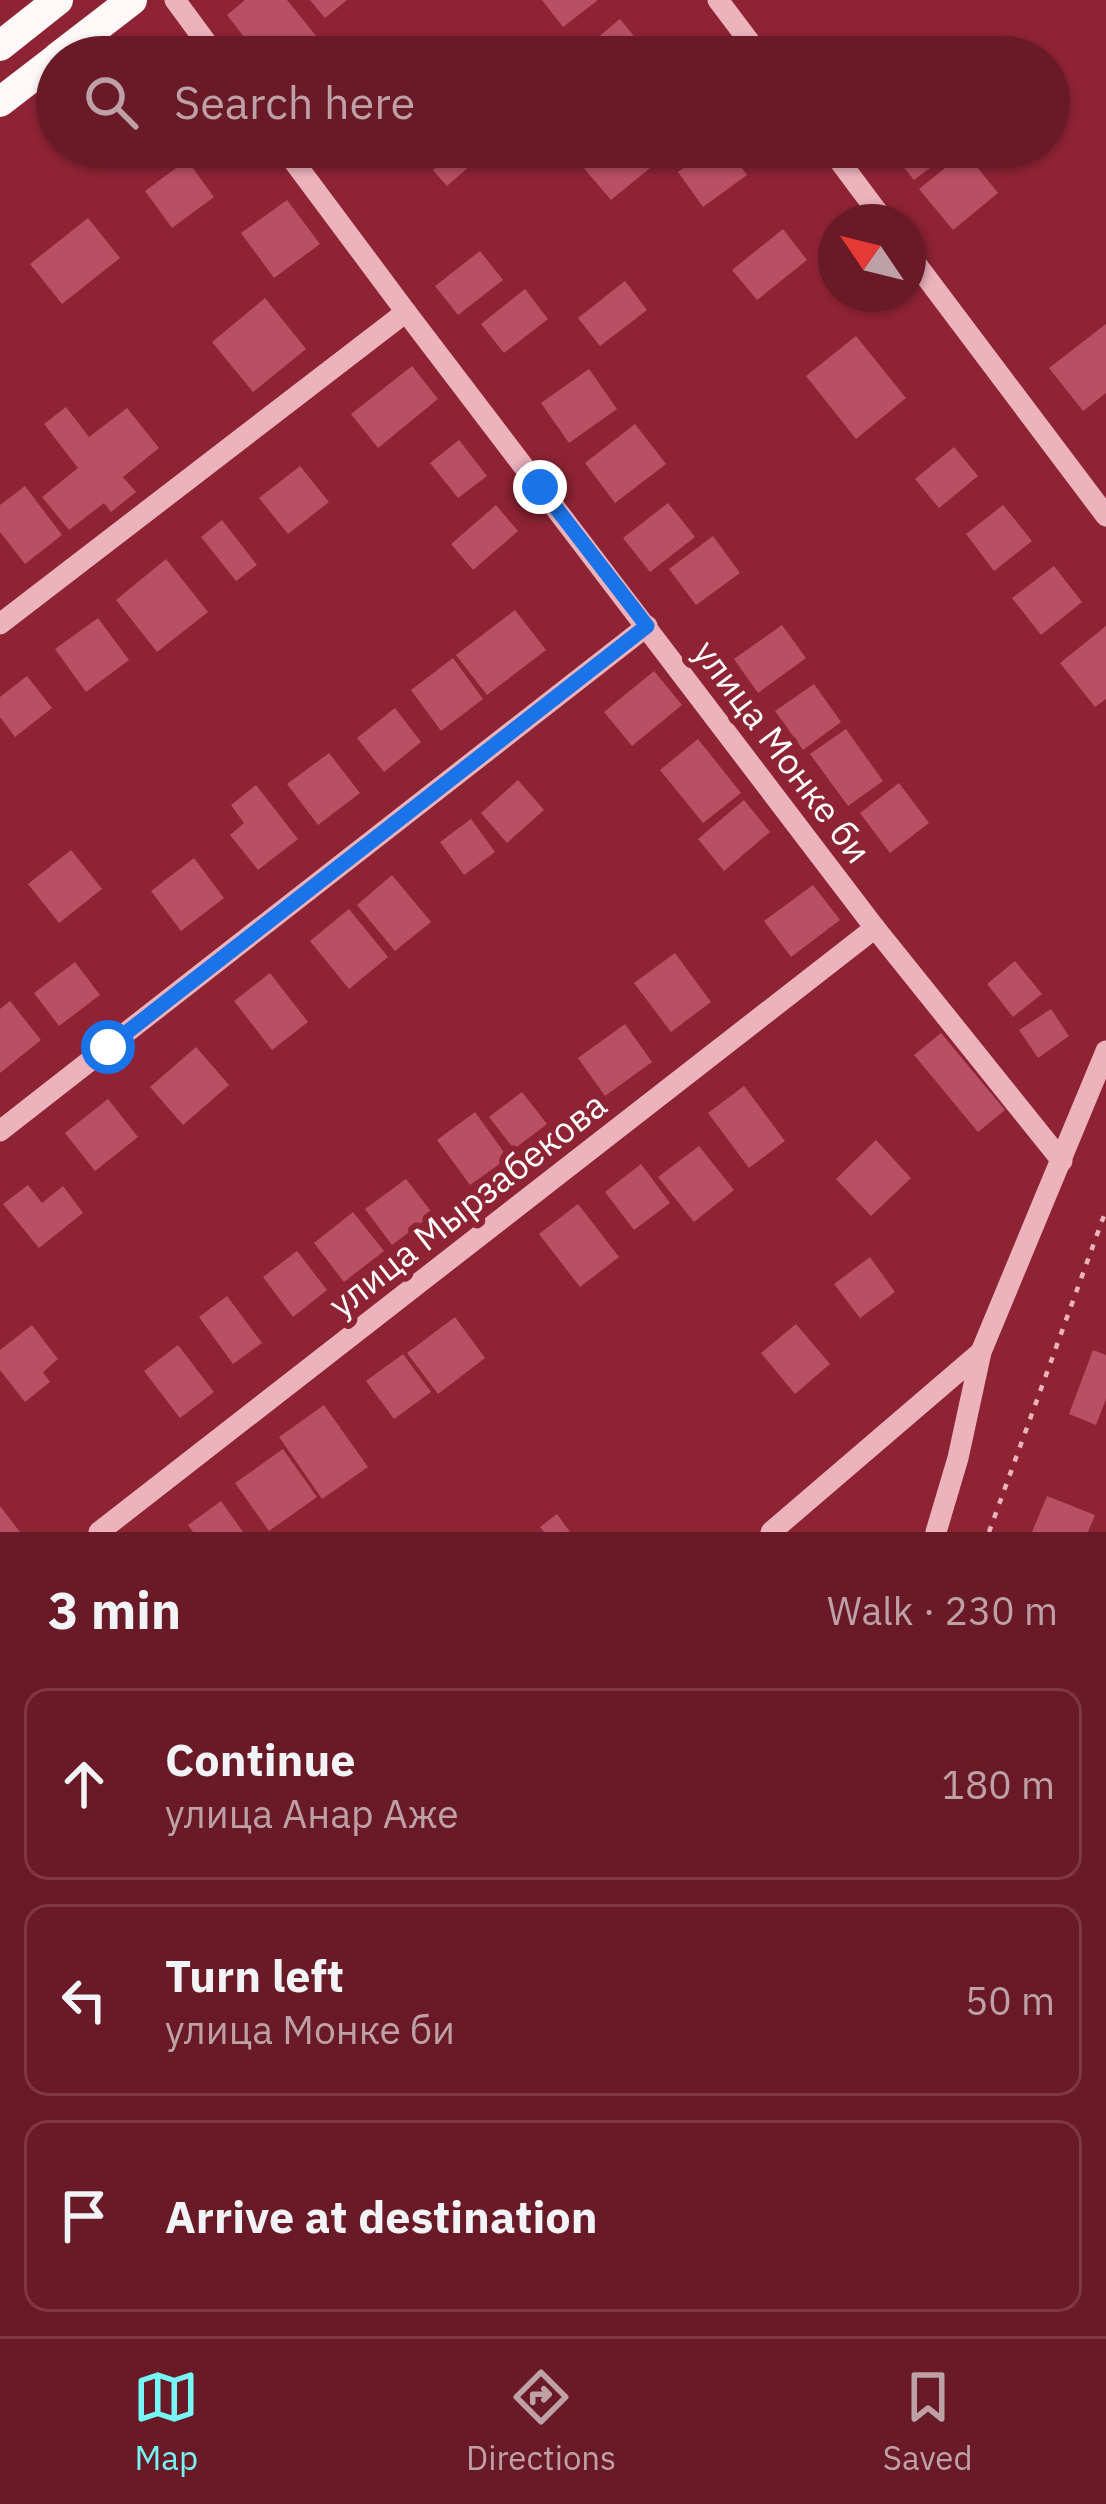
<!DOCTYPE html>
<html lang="en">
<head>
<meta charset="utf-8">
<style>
	:root { --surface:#6a1a27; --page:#6f232f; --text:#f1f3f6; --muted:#bea1a7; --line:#7d3844; --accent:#76f7f5 }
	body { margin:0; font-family:"IBM Plex Sans",sans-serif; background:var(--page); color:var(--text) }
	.compass { position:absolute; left:818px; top:204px; width:108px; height:108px; border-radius:50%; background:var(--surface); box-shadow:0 3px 9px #0004; rotate:305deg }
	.stop { position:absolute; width:36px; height:36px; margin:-27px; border:9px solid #1a73e8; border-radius:50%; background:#fff }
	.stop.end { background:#1a73e8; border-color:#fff; box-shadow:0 3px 12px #0008 }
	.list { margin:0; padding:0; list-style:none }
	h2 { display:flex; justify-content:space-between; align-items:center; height:156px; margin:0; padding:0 48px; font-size:51px }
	h2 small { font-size:39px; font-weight:400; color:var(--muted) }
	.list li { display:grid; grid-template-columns:78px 1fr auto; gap:36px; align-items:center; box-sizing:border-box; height:192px; margin:0 24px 24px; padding:0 24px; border:3px solid var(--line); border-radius:24px }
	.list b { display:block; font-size:45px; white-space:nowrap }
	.list p { margin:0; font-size:39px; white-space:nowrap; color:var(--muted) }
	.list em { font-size:39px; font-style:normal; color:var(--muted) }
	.icon { flex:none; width:66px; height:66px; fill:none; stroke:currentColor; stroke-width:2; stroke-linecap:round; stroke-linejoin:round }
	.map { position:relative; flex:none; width:1106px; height:1532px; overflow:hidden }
	.search { position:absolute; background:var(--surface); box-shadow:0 3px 9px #0004; left:36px; right:36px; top:36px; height:132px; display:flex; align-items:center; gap:30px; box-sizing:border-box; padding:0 42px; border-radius:66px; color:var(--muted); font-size:45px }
	.sheet { height:804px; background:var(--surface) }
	nav { display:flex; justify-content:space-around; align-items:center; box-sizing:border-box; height:168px; border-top:3px solid var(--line); background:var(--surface); font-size:33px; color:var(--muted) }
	nav a { display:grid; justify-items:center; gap:6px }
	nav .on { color:var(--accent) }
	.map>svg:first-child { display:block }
	.building { fill:#b75062 }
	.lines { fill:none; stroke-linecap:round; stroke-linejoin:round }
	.path { stroke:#ecb3bd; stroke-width:4.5; stroke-dasharray:6 9; stroke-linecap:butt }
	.minor { stroke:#ecb3bd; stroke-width:21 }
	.major { stroke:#fff8f9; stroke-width:30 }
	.route { stroke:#1a73e8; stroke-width:15 }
	.labels { text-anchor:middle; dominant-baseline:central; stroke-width:12; stroke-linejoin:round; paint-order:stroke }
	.street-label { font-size:36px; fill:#fff; stroke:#8e2334 }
</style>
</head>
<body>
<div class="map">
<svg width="1106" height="1532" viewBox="0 0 1106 1532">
	<rect width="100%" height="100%" fill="#8e2334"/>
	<g class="building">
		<path d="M245 0H287L321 42 302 57H260L227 15Z"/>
		<path d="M310 0H347L325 18Z"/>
		<path d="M542 0H598L563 27Z"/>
		<path d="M620 19 651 57H592L585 48Z"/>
		<path d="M459 147H468L478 159 447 186 433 170Z"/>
		<path d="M602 147H640L655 164 611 200 581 165Z"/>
		<path d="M712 147H727L747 175 703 207 678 172Z"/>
		<path d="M915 147H947L951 152 914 180 898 160Z"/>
		<path d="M965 152 998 193 953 230 919 189Z"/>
		<path d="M187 160 214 197 172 228 145 191Z"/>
		<path d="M287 200 320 244 274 278 241 233Z"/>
		<path d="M88 218 120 258 62 304 30 264Z"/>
		<path d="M783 229 807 260 757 300 732 270Z"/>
		<path d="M480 251 503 280 458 315 435 286Z"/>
		<path d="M625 281 647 310 600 346 578 318Z"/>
		<path d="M525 289 548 319 504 353 481 324Z"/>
		<path d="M265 298 306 349 253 392 212 342Z"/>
		<path d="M1106 324V393L1083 411 1049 368Z"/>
		<path d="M856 336 906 398 856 439 806 376Z"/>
		<path d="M412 366 438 399 378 448 351 414Z"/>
		<path d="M589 369 617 409 569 443 541 403Z"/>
		<path d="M66 407 89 437 127 408 159 448 123 477 136 492 111 512 104 503 69 530 42 497 78 468 44 424Z"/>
		<path d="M635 424 666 464 615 503 585 463Z"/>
		<path d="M459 440 487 476 458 498 430 463Z"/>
		<path d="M954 447 978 476 939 508 915 479Z"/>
		<path d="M300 466 329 502 288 534 259 498Z"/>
		<path d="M25 486 62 535 25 564 0 532V505Z"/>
		<path d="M668 503 695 537 650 572 623 538Z"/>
		<path d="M496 505 518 531 473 570 451 544Z"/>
		<path d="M1003 505 1032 541 994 571 966 534Z"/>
		<path d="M222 520 257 565 236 581 201 537Z"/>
		<path d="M713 536 740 573 696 605 669 569Z"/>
		<path d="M166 559 208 612 157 652 116 600Z"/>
		<path d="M1054 566 1082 602 1041 635 1012 598Z"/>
		<path d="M515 610 546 650 487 695 456 655Z"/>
		<path d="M98 618 129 660 86 692 55 649Z"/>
		<path d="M782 625 806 658 758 693 734 659Z"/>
		<path d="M1106 626V699L1095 707 1060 663Z"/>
		<path d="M453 658 483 699 441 731 411 690Z"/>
		<path d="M654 671 682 705 632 746 604 712Z"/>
		<path d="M27 676 52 708 15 737 0 717V697Z"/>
		<path d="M814 684 841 722 803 750 775 711Z"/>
		<path d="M395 708 421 742 384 772 357 738Z"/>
		<path d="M846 729 883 781 848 806 810 754Z"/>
		<path d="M698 739 741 793 703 823 660 770Z"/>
		<path d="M329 753 360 793 318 825 287 784Z"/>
		<path d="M518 780 544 810 507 843 481 813Z"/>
		<path d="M899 783 929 823 890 853 860 813Z"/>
		<path d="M256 785 298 839 258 870 230 835 244 823 231 805Z"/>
		<path d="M744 800 770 832 724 871 698 839Z"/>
		<path d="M471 819 495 852 464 875 440 842Z"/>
		<path d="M71 850 102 889 59 923 28 884Z"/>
		<path d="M194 858 224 898 181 931 151 891Z"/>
		<path d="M392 875 431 922 395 951 357 905Z"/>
		<path d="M813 885 840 920 791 957 764 921Z"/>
		<path d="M349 909 388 957 349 989 310 941Z"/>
		<path d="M675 953 711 1002 671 1032 634 983Z"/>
		<path d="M1015 961 1042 994 1013 1017 987 984Z"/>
		<path d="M75 962 100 995 59 1026 34 993Z"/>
		<path d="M270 973 308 1022 272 1050 234 1001Z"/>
		<path d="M10 1001 41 1040 0 1073V1009Z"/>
		<path d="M1051 1009 1069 1036 1038 1058 1019 1030Z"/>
		<path d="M625 1024 652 1062 605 1096 578 1058Z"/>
		<path d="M941 1033 1005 1110 978 1132 914 1055Z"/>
		<path d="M196 1047 229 1085 183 1125 150 1087Z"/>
		<path d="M744 1086 785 1141 749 1168 708 1113Z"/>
		<path d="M522 1092 547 1124 514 1149 489 1117Z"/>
		<path d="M108 1099 138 1137 95 1171 65 1133Z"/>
		<path d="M475 1112 508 1158 470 1185 437 1140Z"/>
		<path d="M876 1140 911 1178 871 1216 836 1179Z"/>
		<path d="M699 1146 734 1190 694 1222 658 1177Z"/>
		<path d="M641 1164 670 1203 634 1230 605 1192Z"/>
		<path d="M406 1179 433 1214 392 1245 365 1209Z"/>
		<path d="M28 1185 42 1203 63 1186 83 1213 39 1248 3 1204Z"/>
		<path d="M578 1204 619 1257 580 1287 539 1234Z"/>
		<path d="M353 1212 384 1251 344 1282 314 1243Z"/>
		<path d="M297 1251 327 1290 293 1317 263 1277Z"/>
		<path d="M870 1257 895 1292 860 1318 834 1284Z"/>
		<path d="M227 1296 262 1343 233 1364 199 1317Z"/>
		<path d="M455 1317 485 1358 438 1394 407 1353Z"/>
		<path d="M796 1324 830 1364 795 1394 761 1353Z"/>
		<path d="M32 1325 58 1359 43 1372 50 1382 25 1402 0 1370V1350Z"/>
		<path d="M178 1345 214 1392 180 1418 144 1371Z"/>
		<path d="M1093 1350 1106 1355V1399L1096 1425 1069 1414Z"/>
		<path d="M403 1354 431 1392 394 1419 366 1381Z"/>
		<path d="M324 1405 368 1467 322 1499 279 1437Z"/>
		<path d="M283 1449 317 1497 269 1531 235 1483Z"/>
		<path d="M1047 1496 1095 1515 1088 1532H1032Z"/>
		<path d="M221 1501 243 1532H193L188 1525Z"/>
		<path d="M0 1506 20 1532H0Z"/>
		<path d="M557 1514 570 1532H544L540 1527Z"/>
	</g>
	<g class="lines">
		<path class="path" d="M989 1532 1106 1210"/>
		<g class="minor">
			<path d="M175 0 217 57"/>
			<path d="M718 0 761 57"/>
			<path d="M283 147 406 312 875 928 1062 1161"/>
			<path d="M829 147 885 222"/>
			<path d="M908 253 1106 516"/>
			<path d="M0 624 406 312"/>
			<path d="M0 1131 647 626"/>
			<path d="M99 1532 875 928"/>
			<path d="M771 1532 981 1352"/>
			<path d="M936 1532 958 1458 981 1352 1106 1051"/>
		</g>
		<g class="major">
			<path d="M0 46 58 0"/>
			<path d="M58 57 132 0"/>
			<path d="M0 102 57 58"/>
		</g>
	</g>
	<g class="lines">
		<path class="route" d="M108 1047 647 626 540 487"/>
	</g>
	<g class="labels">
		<g class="street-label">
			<text transform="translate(783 751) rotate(53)">улица Монке би</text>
			<text transform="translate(467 1204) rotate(-38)">улица Мырзабекова</text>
		</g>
	</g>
</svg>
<svg class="compass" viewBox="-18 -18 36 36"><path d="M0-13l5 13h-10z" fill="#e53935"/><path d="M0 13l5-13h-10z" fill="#bea1a7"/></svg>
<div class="stop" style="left:108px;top:1047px"></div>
<div class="stop end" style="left:540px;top:487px"></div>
<div class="search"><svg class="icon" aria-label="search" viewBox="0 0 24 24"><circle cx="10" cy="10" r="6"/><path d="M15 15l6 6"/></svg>Search here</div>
</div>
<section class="sheet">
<h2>3 min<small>Walk · 230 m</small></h2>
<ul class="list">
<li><svg class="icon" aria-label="ahead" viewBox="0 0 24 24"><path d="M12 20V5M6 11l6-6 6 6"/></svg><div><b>Continue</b><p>улица Анар Аже</p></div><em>180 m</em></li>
<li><svg class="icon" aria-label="left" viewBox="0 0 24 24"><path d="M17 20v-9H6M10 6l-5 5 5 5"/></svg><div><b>Turn left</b><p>улица Монке би</p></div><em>50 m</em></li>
<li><svg class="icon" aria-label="arrive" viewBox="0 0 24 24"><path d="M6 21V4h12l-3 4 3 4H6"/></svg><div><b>Arrive at destination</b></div></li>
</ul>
</section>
<nav>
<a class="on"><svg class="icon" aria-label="map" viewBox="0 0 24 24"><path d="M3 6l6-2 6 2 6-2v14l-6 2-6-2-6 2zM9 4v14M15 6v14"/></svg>Map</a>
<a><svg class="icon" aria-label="directions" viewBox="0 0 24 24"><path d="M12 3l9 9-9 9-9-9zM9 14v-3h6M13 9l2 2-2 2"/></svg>Directions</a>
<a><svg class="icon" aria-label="saved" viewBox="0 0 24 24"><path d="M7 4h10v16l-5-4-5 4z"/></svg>Saved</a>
</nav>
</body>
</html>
